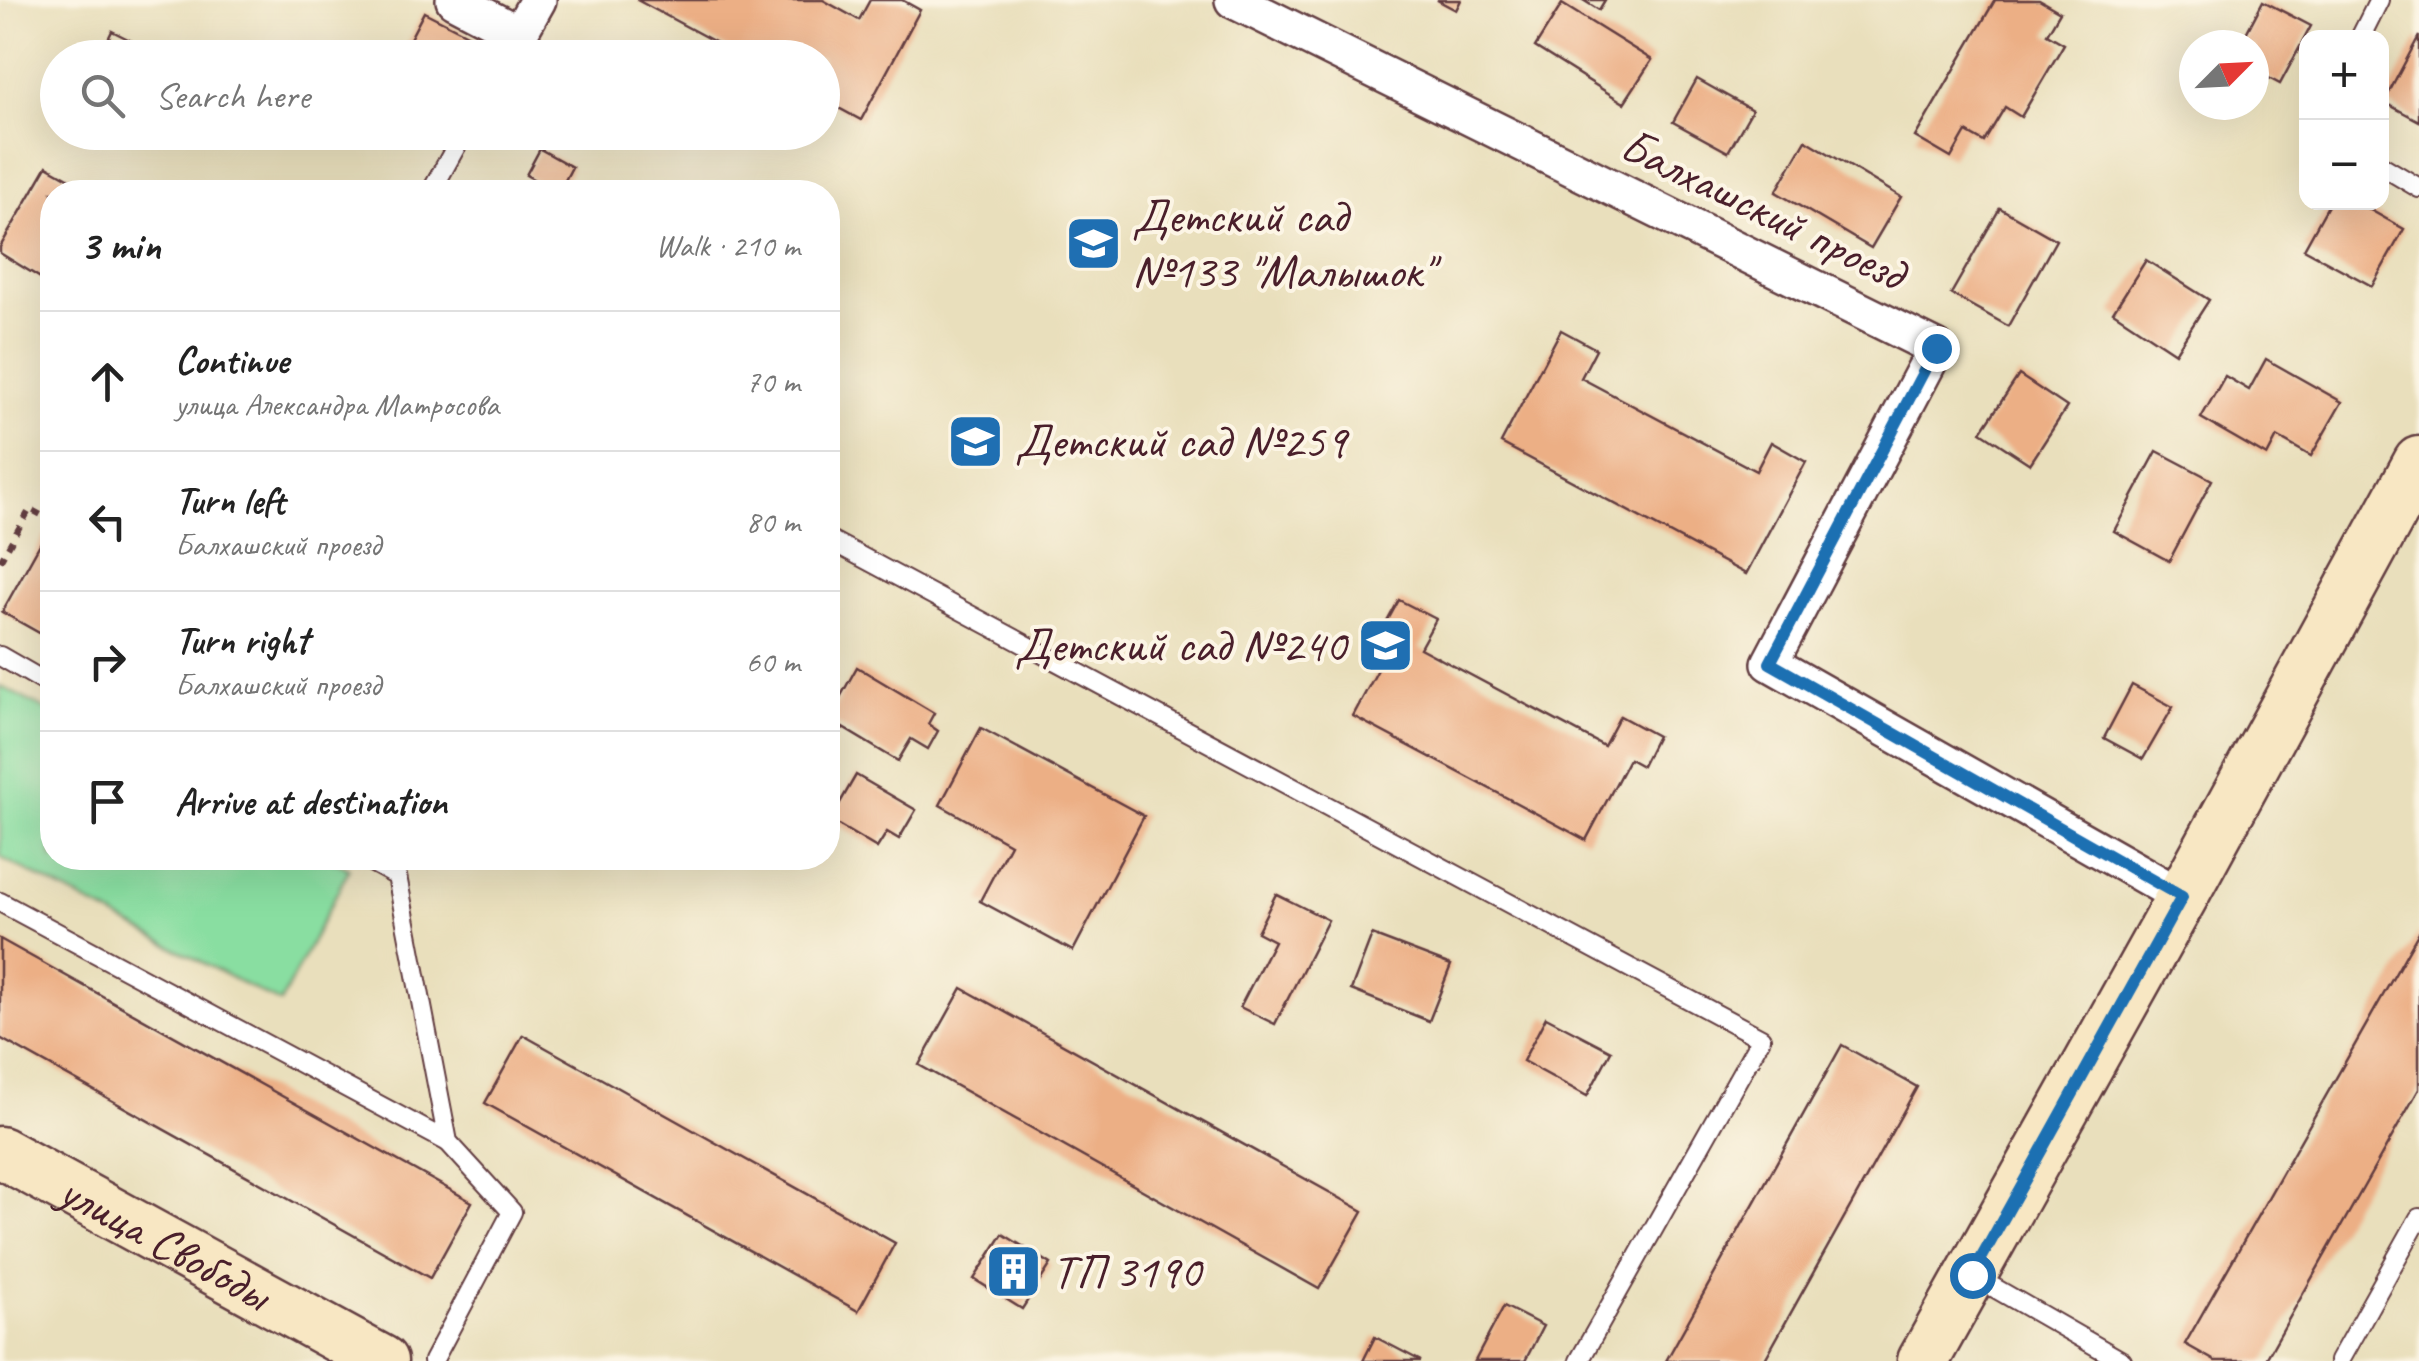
<!DOCTYPE html>
<html lang="en">
<head>
<meta charset="utf-8">
<style>
	:root { --surface:#fff; --page:#f6f6f6; --text:#222; --muted:#767676; --line:#e0e0e0 }
	body { margin:0; font-family:Caveat,sans-serif; background:var(--page); color:var(--text) }
	.controls { position:absolute; right:30px; top:30px; display:grid; overflow:hidden; border-radius:20px; box-shadow:0 10px 40px #0002 }
	.controls button { width:90px; height:90px; display:grid; place-items:center; padding:0; border:0; border-bottom:2px solid var(--line); background:var(--surface); color:var(--text); font:50px sans-serif }
	.compass { position:absolute; left:2179px; top:30px; width:90px; height:90px; border-radius:50%; background:var(--surface); box-shadow:0 10px 40px #0002; rotate:66deg }
	.stop { position:absolute; width:30px; height:30px; margin:-22px; border:8px solid #1f6fb2; border-radius:50%; background:#fff }
	.stop.end { background:#1f6fb2; border-color:#fff; box-shadow:0 2px 10px #0008 }
	.list { margin:0; padding:0; list-style:none }
	h2 { display:flex; justify-content:space-between; align-items:center; height:130px; margin:0; padding:0 40px; font-size:42px }
	h2 small { font-size:32px; font-weight:400; color:var(--muted) }
	.list li { display:grid; grid-template-columns:65px 1fr auto; gap:30px; align-items:center; box-sizing:border-box; height:140px; padding:0 40px; border-top:2px solid var(--line) }
	.list b { display:block; font-size:38px; white-space:nowrap }
	.list p { margin:0; font-size:32px; white-space:nowrap; color:var(--muted) }
	.list em { font-size:32px; font-style:normal; color:var(--muted) }
	.icon { flex:none; width:55px; height:55px; fill:none; stroke:currentColor; stroke-width:2; stroke-linecap:round; stroke-linejoin:round }
	.map { position:relative; flex:none; width:2419px; height:1361px; overflow:hidden }
	.search { position:absolute; background:var(--surface); box-shadow:0 10px 40px #0002; left:40px; top:40px; width:800px; height:110px; display:flex; align-items:center; gap:25px; box-sizing:border-box; padding:0 35px; border-radius:55px; color:var(--muted); font-size:38px }
	.panel { position:absolute; background:var(--surface); box-shadow:0 10px 40px #0002; left:40px; top:180px; width:800px; height:690px; border-radius:40px }
	.map>svg:first-child { display:block }
	.green { fill:#89dea1; stroke:#6a7e66; stroke-width:2.5 }
	.building { fill:#ecaf85 }
	.lines { fill:none; stroke-linecap:round; stroke-linejoin:round }
	.lane-casing { stroke:#623c41; stroke-width:22 }
	.street-casing { stroke:#623c41; stroke-width:40 }
	.secondary-casing { stroke:#623c41; stroke-width:55 }
	.path { stroke:#623c41; stroke-width:6; stroke-dasharray:8 8; stroke-linecap:butt }
	.lane { stroke:#fff; stroke-width:18 }
	.street { stroke:#fff; stroke-width:35 }
	.secondary { stroke:#f8e7c3; stroke-width:50 }
	.route { stroke:#1f6fb2; stroke-width:12 }
	.labels { text-anchor:middle; dominant-baseline:central; stroke-width:8; stroke-linejoin:round; paint-order:stroke }
	.street-label { font-size:48px; fill:#4a1f2b; stroke:#fcf5e5 }
	.poi-label { font-size:48px; fill:#4a1f2b; stroke:#fcf5e5; text-anchor:start }
</style>
</head>
<body>
<div class="map">
<svg width="2419" height="1361" viewBox="0 0 2419 1361">
	<rect width="100%" height="100%" fill="#fcf5e5"/>
	<filter id="ink" filterUnits="userSpaceOnUse"><feTurbulence type="fractalNoise" baseFrequency=".01" numOctaves="2"/><feDisplacementMap in="SourceGraphic" scale="20" xChannelSelector="R" yChannelSelector="G"/><feConvolveMatrix kernelMatrix="1 2 1 2 8 2 1 2 1" color-interpolation-filters="sRGB"/></filter>
	<filter id="wash" filterUnits="userSpaceOnUse"><feTurbulence type="fractalNoise" baseFrequency=".0048" numOctaves="4" result="noise"/><feDisplacementMap in="SourceGraphic" scale="40" xChannelSelector="R" yChannelSelector="G"/><feGaussianBlur stdDeviation="2.25" result="paint"/><feColorMatrix in="noise" values="0 0 0 0 0 0 0 0 0 0 0 0 0 0 0 0 0 1.4 0 .05"/><feComposite in="paint" operator="in"/></filter>
	<g filter="url(#wash)">
		<rect width="100%" height="100%" fill="#e9dfbc"/>
		<path class="green" d="M0 686 52 713V858H328L349 869 280 1003 0 857Z"/>
		<g id="blocks">
			<g class="building">
				<path d="M637 0H823L859 20 870 0H902L920 10 861 120 822 99V58H745Z"/>
				<path d="M1437 0H1461L1456 10Z"/>
				<path d="M1583 0H1605L1599 10Z"/>
				<path d="M1995 0H2039L2060 12 2047 34 2064 44 2021 117 2005 107 1984 142 1966 132 1951 158 1915 137Z"/>
				<path d="M2263 1 2311 26 2280 84 2254 70V45H2240Z"/>
				<path d="M1562 4 1652 60 1624 103 1535 47Z"/>
				<path d="M424 12 475 38 465 58H400Z"/>
				<path d="M112 31 158 54 156 58H99Z"/>
				<path d="M2419 36V121L2384 102Z"/>
				<path d="M1697 79 1752 110 1728 152 1673 122Z"/>
				<path d="M1806 140 1901 197 1871 248 1776 192Z"/>
				<path d="M540 149 572 167 559 192H535L540 183 526 175Z"/>
				<path d="M47 166 93 192H52V285L0 253V247Z"/>
				<path d="M2330 202H2356L2404 229 2372 286 2304 249Z"/>
				<path d="M2000 208 2056 240 2008 326 1951 294Z"/>
				<path d="M2146 260 2209 300 2175 353 2113 312Z"/>
				<path d="M1561 330 1596 349 1581 378 1756 471 1771 442 1806 462 1746 574 1501 443Z"/>
				<path d="M2266 359 2342 402 2311 456 2277 437 2267 456 2201 418 2225 376 2249 390Z"/>
				<path d="M2019 375 2067 407 2030 464 1981 432Z"/>
				<path d="M2157 451 2212 480 2169 561 2114 531Z"/>
				<path d="M45 535 52 539V640L2 612Z"/>
				<path d="M1399 600 1436 619 1420 648 1604 746 1620 716 1657 736 1642 766 1629 759 1586 840 1353 716 1396 636 1383 629Z"/>
				<path d="M857 667 934 713 928 724 938 731 928 749 911 739 898 761 828 719Z"/>
				<path d="M2132 685 2173 707 2143 759 2104 738Z"/>
				<path d="M981 728 1144 816 1073 951 980 901 1010 844 940 805Z"/>
				<path d="M856 775 916 810 899 839 887 832 877 848 830 820Z"/>
				<path d="M1276 894 1328 920 1275 1024 1240 1007 1274 941 1257 932Z"/>
				<path d="M2419 932V1089L2265 1361H2215L2185 1344Z"/>
				<path d="M1372 935 1451 965 1429 1021 1351 990Z"/>
				<path d="M0 939 472 1202 430 1278 0 1038Z"/>
				<path d="M962 988 1363 1211 1319 1289 919 1065Z"/>
				<path d="M1546 1017 1611 1051 1587 1096 1523 1061Z"/>
				<path d="M523 1035 895 1243 858 1311 485 1103Z"/>
				<path d="M1842 1045 1917 1087 1764 1361H1666Z"/>
				<path d="M1003 1234 1051 1264 1022 1309 974 1279Z"/>
				<path d="M1504 1306 1543 1326 1525 1361H1475Z"/>
				<path d="M1375 1337 1421 1361H1363Z"/>
			</g>
		</g>
	</g>
	<g filter="url(#ink)">
		<use href="#blocks" fill-opacity="0" stroke="#623c41" stroke-width="2.5"/>
		<g class="lines">
			<defs>
				<g id="lane">
					<path d="M2360 38 2379 0"/>
					<path d="M506 58 519 34"/>
					<path d="M2382 166 2419 188"/>
					<path d="M431 192 464 132"/>
					<path d="M828 539 1761 1038 1579 1361"/>
					<path d="M0 656 52 686"/>
					<path d="M364 858 397 876 448 1142 512 1212 433 1361"/>
					<path d="M0 902 448 1142"/>
					<path d="M1972 1275 2122 1361"/>
					<path d="M2339 1361 2419 1218"/>
				</g>
				<g id="street">
					<path d="M454 0 519 34 538 0"/>
					<path d="M1233 0 1936 348 1770 663 2182 897"/>
				</g>
				<g id="secondary">
					<path id="s1" d="M0 1152 382 1361"/>
					<path d="M1923 1361 2182 897 2419 462"/>
				</g>
			</defs>
			<use href="#lane" class="lane-casing"/>
			<use href="#street" class="street-casing"/>
			<use href="#secondary" class="secondary-casing"/>
			<path class="path" d="M0 561 30 509 52 521"/>
			<use href="#lane" class="lane"/>
			<use href="#street" class="street"/>
			<use href="#secondary" class="secondary"/>
		</g>
	</g>
	<g class="lines" filter="url(#ink)">
		<path class="route" d="M1936 348 1770 663 2182 897 1972 1275"/>
	</g>
	<defs>
		<symbol id="school-square" viewBox="-11 -11 22 22"><rect x="-9" y="-9" width="18" height="18" rx="4" fill="#1f6fb2" stroke="#fcf5e5"/><path d="M0-5L7-2L0 1L-7-2ZM-4 1L0 2.5L4 1V4Q0 6-4 4Z" fill="#fff"/></symbol>
		<symbol id="building-square" viewBox="-11 -11 22 22"><rect x="-9" y="-9" width="18" height="18" rx="4" fill="#1f6fb2" stroke="#fcf5e5"/><path d="M-4-6H4V6H1V3H-1V6H-4ZM-2.5-4.3h1.7v1.8h-1.7ZM.8-4.3h1.7v1.8H.8ZM-2.5-1h1.7V.8h-1.7ZM.8-1h1.7V.8H.8Z" fill="#fff"/></symbol>
	</defs>
	<g fill-rule="evenodd">
		<use href="#school-square" x="1062" y="212" width="63" height="63"/>
		<use href="#school-square" x="944" y="410" width="63" height="63"/>
		<use href="#school-square" x="1354" y="614" width="63" height="63"/>
		<use href="#building-square" x="982" y="1240" width="63" height="63"/>
	</g>
	<g class="labels">
		<g class="street-label">
			<text transform="translate(1763 209) rotate(26)">Балхашский проезд</text>
			<text stroke="none"><textPath href="#s1" startOffset="188">улица Свободы</textPath></text>
		</g>
		<g class="poi-label">
			<text x="1132" y="216">Детский сад<tspan x="1132" dy="55">№133 "Малышок"</tspan></text>
			<text x="1015" y="441">Детский сад №259</text>
			<text x="1346" y="645" text-anchor="end">Детский сад №240</text>
			<text x="1052" y="1271">ТП 3190</text>
		</g>
	</g>
</svg>
<div class="controls">
<button>+</button>
<button>−</button>
</div>
<svg class="compass" viewBox="-18 -18 36 36"><path d="M0-13l5 13h-10z" fill="#e53935"/><path d="M0 13l5-13h-10z" fill="#767676"/></svg>
<div class="stop" style="left:1972px;top:1275px"></div>
<div class="stop end" style="left:1936px;top:348px"></div>
<div class="search"><svg class="icon" aria-label="search" viewBox="0 0 24 24"><circle cx="10" cy="10" r="6"/><path d="M15 15l6 6"/></svg>Search here</div>
<section class="panel">
<h2>3 min<small>Walk · 210 m</small></h2>
<ul class="list">
<li><svg class="icon" aria-label="ahead" viewBox="0 0 24 24"><path d="M12 20V5M6 11l6-6 6 6"/></svg><div><b>Continue</b><p>улица Александра Матросова</p></div><em>70 m</em></li>
<li><svg class="icon" aria-label="left" viewBox="0 0 24 24"><path d="M17 20v-9H6M10 6l-5 5 5 5"/></svg><div><b>Turn left</b><p>Балхашский проезд</p></div><em>80 m</em></li>
<li><svg class="icon" aria-label="right" viewBox="0 0 24 24"><path d="M7 20v-9h11M14 6l5 5-5 5"/></svg><div><b>Turn right</b><p>Балхашский проезд</p></div><em>60 m</em></li>
<li><svg class="icon" aria-label="arrive" viewBox="0 0 24 24"><path d="M6 21V4h12l-3 4 3 4H6"/></svg><div><b>Arrive at destination</b></div></li>
</ul>
</section>
</div>
</body>
</html>
